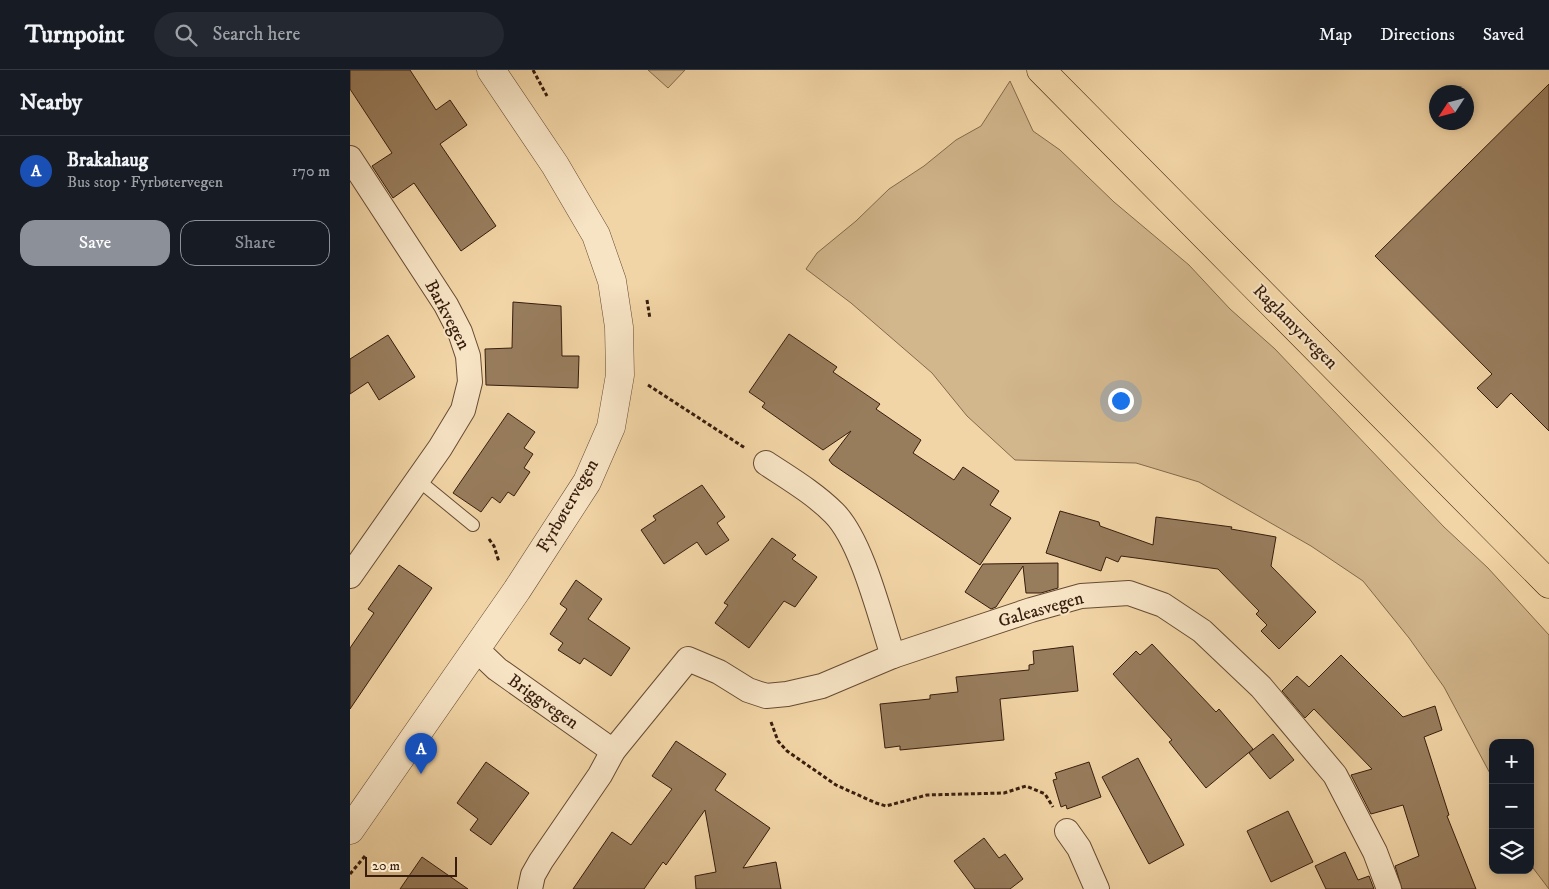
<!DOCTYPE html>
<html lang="en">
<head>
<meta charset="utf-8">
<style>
	:root { --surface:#171b24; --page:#242831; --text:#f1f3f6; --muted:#9ea1a6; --line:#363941; --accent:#8c9099 }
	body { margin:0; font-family:"IM FELL DW Pica",serif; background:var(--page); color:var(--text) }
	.controls { position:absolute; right:15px; bottom:15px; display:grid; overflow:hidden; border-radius:10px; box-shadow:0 2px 8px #0003 }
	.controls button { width:45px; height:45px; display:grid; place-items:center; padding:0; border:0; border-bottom:1px solid var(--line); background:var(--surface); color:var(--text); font:25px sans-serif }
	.compass { position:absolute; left:1079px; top:15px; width:45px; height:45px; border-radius:50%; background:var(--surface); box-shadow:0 2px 8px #0003; rotate:234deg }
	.scale { position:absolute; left:15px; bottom:12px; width:92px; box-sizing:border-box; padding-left:5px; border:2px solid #371d0d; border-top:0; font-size:14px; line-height:18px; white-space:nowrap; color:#371d0d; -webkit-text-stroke:4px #f7e4c5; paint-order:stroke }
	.you { position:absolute; left:770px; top:330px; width:18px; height:18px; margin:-12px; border:4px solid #fff; border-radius:50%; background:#1a73e8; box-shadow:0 0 0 8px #1a73e833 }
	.badge { display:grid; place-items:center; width:32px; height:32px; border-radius:50%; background:var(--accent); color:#fff; font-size:16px; font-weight:700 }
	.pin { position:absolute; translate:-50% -41px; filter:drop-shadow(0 1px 2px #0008) }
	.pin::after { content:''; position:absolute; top:26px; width:18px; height:15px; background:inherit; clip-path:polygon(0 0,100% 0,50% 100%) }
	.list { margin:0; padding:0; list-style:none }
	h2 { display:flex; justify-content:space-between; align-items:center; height:65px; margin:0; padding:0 20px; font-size:21px }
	h2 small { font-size:16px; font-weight:400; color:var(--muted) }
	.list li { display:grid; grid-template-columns:32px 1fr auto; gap:15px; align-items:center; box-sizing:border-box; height:70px; padding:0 20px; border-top:1px solid var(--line) }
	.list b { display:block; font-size:19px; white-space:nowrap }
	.list p { margin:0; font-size:16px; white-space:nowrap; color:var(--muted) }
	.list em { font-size:16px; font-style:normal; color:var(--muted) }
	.actions { display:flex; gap:10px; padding:15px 20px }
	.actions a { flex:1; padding:11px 0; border:1px solid var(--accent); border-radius:15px; text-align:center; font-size:18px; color:var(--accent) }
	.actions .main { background:var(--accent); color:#fff }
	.icon { flex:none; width:28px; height:28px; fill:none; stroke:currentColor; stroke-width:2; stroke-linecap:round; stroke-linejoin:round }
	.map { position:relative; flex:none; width:1199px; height:819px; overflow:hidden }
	header { display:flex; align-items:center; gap:30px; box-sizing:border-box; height:70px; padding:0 25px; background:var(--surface); border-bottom:1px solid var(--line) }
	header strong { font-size:24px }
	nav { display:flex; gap:28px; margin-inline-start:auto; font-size:18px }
	.search { width:350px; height:45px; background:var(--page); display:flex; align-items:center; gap:12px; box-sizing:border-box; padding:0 18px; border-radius:28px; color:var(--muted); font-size:19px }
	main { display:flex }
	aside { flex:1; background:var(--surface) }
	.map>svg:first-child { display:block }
	.green { fill:#d2b68c; stroke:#846a4c }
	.building { fill:#987d5d; stroke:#371d0d }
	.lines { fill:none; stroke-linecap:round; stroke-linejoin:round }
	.service-casing { stroke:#664b33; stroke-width:14 }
	.minor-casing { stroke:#664b33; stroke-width:26 }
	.tertiary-casing { stroke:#664b33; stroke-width:29 }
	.trunk-casing { stroke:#371d0d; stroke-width:29 }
	.path { stroke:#371d0d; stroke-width:3; stroke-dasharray:4 2.5; stroke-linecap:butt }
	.service { stroke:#f7e4c5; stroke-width:12 }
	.minor { stroke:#f7e4c5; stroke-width:24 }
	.tertiary { stroke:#f7e4c5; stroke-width:28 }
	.trunk { stroke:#f2d5a6; stroke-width:28 }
	.labels { text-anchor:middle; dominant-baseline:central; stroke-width:4; stroke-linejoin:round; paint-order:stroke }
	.street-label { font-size:18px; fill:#371d0d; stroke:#f7e4c5 }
</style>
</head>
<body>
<header>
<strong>Turnpoint</strong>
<div class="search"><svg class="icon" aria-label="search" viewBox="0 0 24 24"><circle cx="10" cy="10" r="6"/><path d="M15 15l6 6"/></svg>Search here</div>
<nav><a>Map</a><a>Directions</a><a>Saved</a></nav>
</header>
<main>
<aside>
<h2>Nearby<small></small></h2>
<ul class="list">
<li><span class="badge" style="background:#1a4fb4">A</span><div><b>Brakahaug</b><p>Bus stop · Fyrbøtervegen</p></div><em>170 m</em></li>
</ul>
<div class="actions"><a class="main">Save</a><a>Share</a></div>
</aside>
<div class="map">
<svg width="1199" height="819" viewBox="0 0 1199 819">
	<rect width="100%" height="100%" fill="#f2d5a6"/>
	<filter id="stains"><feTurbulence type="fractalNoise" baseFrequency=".004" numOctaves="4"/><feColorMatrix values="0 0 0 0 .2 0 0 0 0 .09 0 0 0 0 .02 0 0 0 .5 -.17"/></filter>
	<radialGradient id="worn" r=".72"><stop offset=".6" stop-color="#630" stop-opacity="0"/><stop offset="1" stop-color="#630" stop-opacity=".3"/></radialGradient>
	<g class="green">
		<path d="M298 0H335L318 18Z"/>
		<path d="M660 11 683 61 710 80 764 132 839 195 880 239 925 279 1094 457 1138 498 1199 565V819L1180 794V673H1143V709L1094 617 1059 568 1013 511 961 476 849 412 786 393 665 390 617 346 582 303 501 233 456 199 467 183 506 151 539 119 574 96 606 70 631 56Z"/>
	</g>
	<g class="building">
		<path d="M0 0H60L86 40 100 30 117 55 90 74 146 156 111 181 64 113 43 128 22 96 42 83 0 19Z"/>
		<path d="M1199 14V361L1161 323 1147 338 1127 318 1142 304 1025 186Z"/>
		<path d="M163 232 211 236 212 286H229L228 318 136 315 135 279 162 278Z"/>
		<path d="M439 264 487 297 483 302 530 334 526 339 571 370 563 383 604 410 613 397 649 421 640 435 661 448 630 495 482 394 479 390 501 361 473 380 412 337 415 333 399 322Z"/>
		<path d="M38 265 65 307 29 330 18 312 0 324V289Z"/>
		<path d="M158 343 185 362 174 378 183 384 174 398 180 402 164 426 158 422 150 433 142 427 131 442 103 423Z"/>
		<path d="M352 415 375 447 367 453 379 470 356 485 347 472 314 494 291 460 306 450 303 446Z"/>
		<path d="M710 441 749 452 750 456 803 475 806 447 882 457 881 459 926 467 921 496 966 542 929 579 911 561 917 555 906 544 909 541 868 499 771 486 768 492 756 487 751 501 696 483Z"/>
		<path d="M422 468 446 485 442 489 467 507 445 537 434 531 399 578 365 553 378 535 374 533Z"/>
		<path d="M708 493V518L691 523H676L673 496 646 537 641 539 615 522 633 494Z"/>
		<path d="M49 495 82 518 0 639V578L24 543 18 539Z"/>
		<path d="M226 510 252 529 238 549 280 578 261 606 234 588 230 594 208 580 213 573 200 564 217 539 210 534Z"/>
		<path d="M802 574 866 642 869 639 903 679 856 718 819 672 822 670 763 604 786 581 790 585Z"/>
		<path d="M723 576 728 621 650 629 654 670 550 680V676L535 678 530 634 580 629V625L608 622 606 607 679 600V595L684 594 683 581Z"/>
		<path d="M991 585 1053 647 1085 636 1092 660 1074 667 1099 745 1097 746 1126 819H1052L1045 796 1069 786 1053 735 1021 744 1001 705 1022 699 964 639 955 648 932 621 947 606 959 617Z"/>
		<path d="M923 664 944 690 920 709 899 683Z"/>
		<path d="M326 671 376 704 365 720 420 758 393 798 426 792 431 819H346L345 806 366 802 355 740 316 795 313 792 294 819H223L262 762 281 775 322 719 302 706Z"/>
		<path d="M788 688 834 775 799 794 752 707Z"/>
		<path d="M136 692 179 723 141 775 120 760 128 749 107 733Z"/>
		<path d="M739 692 751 727 717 739 716 735 711 737 703 710 707 709 705 703Z"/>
		<path d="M938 741 963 792 921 812 897 761Z"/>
		<path d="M634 768 649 788 655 784 673 809 660 819H625L604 791Z"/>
		<path d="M995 782 1008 810 1019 806 1024 819H976L965 796Z"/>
		<path d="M72 787 118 819H50Z"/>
	</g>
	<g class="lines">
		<defs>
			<path id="service" d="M68 410 123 455"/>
			<g id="minor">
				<path d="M0 88 96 235 110 262 118 286 120 312 113 340 90 378 0 506"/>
				<path d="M416 393C440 409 464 423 484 443 512 471 530 547 543 586"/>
				<path d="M125 578 147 599 263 681"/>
				<path d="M717 761 729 778 747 819"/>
				<path d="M180 819 183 805 191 791 250 705 263 681 338 589 369 602 398 620 416 626 437 624 472 616 543 586 681 540 731 526 779 523 813 535 852 561 911 617 985 705 1025 782 1039 819"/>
			</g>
			<path id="tertiary" d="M0 760 167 520 237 412 261 357 270 305 269 257 262 211 246 165 205 95 141 0"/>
			<path id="trunk" d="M691 0 1199 514"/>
		</defs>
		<use href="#service" class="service-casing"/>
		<use href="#minor" class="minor-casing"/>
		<use href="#tertiary" class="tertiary-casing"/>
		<use href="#trunk" class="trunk-casing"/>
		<g class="path">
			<path d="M183 0 197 26"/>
			<path d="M297 230 300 249"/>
			<path d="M298 315 395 378"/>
			<path d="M139 469 144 476 149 492"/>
			<path d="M421 652 428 671 437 681 486 715 526 733 536 736 577 725 654 723 676 716 695 724 703 737"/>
			<path d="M0 804 15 786"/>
		</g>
		<use href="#service" class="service"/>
		<use href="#minor" class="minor"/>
		<use href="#tertiary" class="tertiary"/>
		<use href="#trunk" class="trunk"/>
	</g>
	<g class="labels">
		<g class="street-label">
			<text transform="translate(97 245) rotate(62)">Barkvegen</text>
			<text transform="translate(945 257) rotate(45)">Raglamyrvegen</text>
			<text transform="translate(218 436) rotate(-60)">Fyrbøtervegen</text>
			<text transform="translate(691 540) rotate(-16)">Galeasvegen</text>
			<text transform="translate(193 632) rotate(35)">Briggvegen</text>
		</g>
	</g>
	<rect width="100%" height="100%" filter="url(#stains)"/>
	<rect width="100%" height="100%" fill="url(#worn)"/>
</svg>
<div class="controls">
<button>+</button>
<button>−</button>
<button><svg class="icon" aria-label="layers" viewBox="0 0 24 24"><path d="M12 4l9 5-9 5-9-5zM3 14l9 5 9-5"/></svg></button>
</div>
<svg class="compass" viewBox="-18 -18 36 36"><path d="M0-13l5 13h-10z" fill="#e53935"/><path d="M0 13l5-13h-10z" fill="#9ea1a6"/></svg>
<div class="scale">20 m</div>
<div class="you"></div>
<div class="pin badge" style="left:71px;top:704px;background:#1a4fb4">A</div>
</div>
</main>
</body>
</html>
